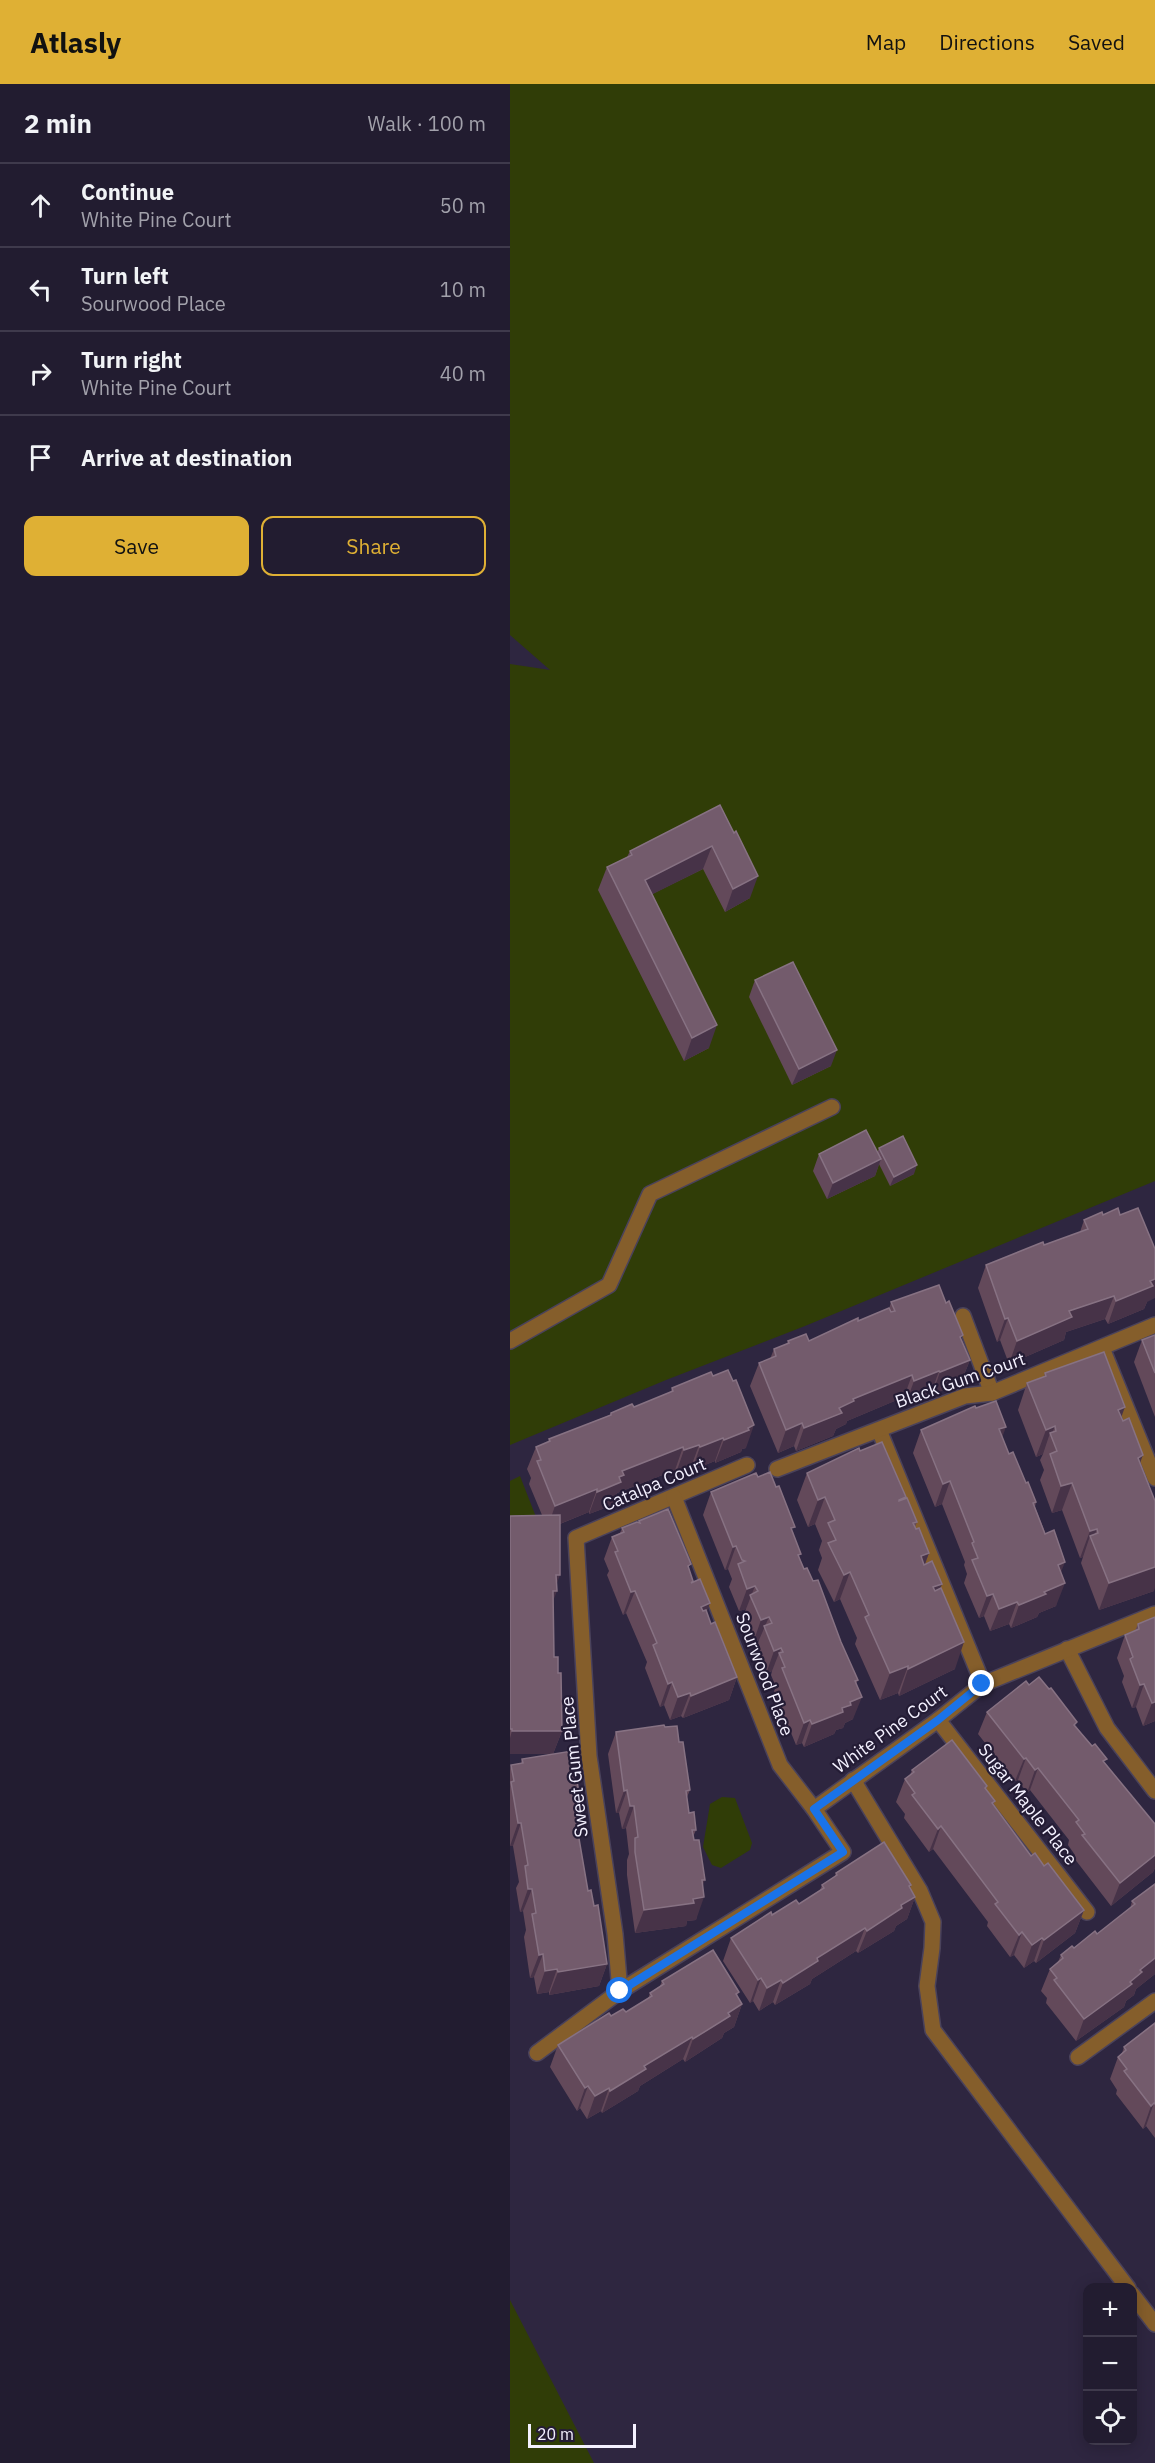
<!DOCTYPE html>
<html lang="en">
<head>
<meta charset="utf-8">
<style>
	:root { --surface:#221c30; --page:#2e293c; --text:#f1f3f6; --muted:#a2a1ab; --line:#3f3a4c; --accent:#dfb034 }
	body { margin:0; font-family:"IBM Plex Sans",sans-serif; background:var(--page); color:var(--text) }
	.controls { position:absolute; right:18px; bottom:18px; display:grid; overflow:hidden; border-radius:12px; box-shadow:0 3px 15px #0003 }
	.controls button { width:54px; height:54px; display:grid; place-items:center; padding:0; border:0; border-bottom:2px solid var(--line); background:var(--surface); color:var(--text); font:30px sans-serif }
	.scale { position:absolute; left:18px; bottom:15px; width:108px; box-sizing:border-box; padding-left:6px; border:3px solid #f4f1ff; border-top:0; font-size:16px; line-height:21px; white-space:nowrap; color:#f4f1ff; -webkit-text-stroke:4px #241c35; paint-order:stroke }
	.stop { position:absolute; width:18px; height:18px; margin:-14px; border:4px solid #1a73e8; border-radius:50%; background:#fff }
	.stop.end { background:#1a73e8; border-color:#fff; box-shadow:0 2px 6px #0008 }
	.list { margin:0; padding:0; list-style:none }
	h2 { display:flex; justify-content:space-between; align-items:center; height:78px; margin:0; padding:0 24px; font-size:26px }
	h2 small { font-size:20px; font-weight:400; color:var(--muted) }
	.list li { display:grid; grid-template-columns:39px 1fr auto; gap:18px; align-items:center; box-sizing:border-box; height:84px; padding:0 24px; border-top:2px solid var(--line) }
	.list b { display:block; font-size:22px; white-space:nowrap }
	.list p { margin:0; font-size:20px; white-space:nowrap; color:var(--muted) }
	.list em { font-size:20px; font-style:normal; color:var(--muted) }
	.actions { display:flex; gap:12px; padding:18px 24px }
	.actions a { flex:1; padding:14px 0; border:2px solid var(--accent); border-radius:12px; text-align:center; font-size:21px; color:var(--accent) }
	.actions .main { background:var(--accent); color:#111 }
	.icon { flex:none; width:33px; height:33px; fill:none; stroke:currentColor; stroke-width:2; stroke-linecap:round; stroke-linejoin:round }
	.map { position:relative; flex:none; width:645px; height:2379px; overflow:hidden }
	header { display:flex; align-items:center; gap:36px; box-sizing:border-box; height:84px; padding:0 30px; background:var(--accent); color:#111 }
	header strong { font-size:28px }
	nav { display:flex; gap:33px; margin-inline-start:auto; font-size:21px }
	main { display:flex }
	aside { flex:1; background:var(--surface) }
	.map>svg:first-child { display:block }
	.green { fill:#303d07 }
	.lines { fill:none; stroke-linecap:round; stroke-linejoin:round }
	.lane-casing { stroke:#4a425b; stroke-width:18 }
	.street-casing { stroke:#4a425b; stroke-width:18 }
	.lane { stroke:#855e2b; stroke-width:15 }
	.street { stroke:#855e2b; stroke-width:15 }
	.wall { fill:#63495a }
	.shaded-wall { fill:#473348 }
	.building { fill:#735b6c; stroke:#877283; stroke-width:1.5 }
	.route { stroke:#1a73e8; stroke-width:8 }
	.labels { text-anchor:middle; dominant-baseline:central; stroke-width:4.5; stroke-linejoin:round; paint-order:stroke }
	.street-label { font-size:18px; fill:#f4f1ff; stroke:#241c35 }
</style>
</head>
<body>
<header>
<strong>Atlasly</strong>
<nav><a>Map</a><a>Directions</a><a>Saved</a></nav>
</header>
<main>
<aside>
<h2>2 min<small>Walk · 100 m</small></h2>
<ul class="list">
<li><svg class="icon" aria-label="ahead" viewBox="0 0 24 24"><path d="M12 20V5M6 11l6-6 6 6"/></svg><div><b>Continue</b><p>White Pine Court</p></div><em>50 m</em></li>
<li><svg class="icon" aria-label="left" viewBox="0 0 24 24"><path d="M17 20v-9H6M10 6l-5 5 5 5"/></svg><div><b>Turn left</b><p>Sourwood Place</p></div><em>10 m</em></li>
<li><svg class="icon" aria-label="right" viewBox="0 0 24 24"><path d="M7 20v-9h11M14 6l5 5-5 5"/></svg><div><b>Turn right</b><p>White Pine Court</p></div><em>40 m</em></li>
<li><svg class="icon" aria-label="arrive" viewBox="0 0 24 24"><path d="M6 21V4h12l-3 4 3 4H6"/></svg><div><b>Arrive at destination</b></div></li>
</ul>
<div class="actions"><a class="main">Save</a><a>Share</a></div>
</aside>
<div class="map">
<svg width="645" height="2379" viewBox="0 0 645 2379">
	<rect width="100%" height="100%" fill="#2e2640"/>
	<g class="green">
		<path d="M0 0H645V1097L295 1242 156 1296 0 1361V580L40 586 0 551Z"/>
		<path d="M10 1392 26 1433 0 1445V1397Z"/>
		<path d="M212 1713 225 1714 242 1759 240 1766 211 1784 202 1781 193 1763 200 1720Z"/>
		<path d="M0 2216 84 2379H0Z"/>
	</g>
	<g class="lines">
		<defs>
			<path id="lane" d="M0 1257 99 1201 140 1110 322 1023"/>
			<g id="street">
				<path d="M453 1232 482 1309"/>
				<path d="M592 1264 645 1394"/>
				<path d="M369 1346 473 1600"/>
				<path d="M267 1385 455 1312 482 1309 645 1241"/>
				<path d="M557 1565 597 1644 645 1707"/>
				<path d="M428 1636 577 1828"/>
				<path d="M343 1696 410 1807 423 1838 422 1864 417 1902 423 1946 618 2204"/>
				<path d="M304 1725 428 1636 473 1600 645 1530"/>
				<path d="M110 1907 105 1850 79 1672 66 1454 237 1381"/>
				<path d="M27 1969 110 1907 333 1768 304 1725 270 1681 164 1413"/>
				<path d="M568 1973 645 1917"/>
				<path d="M622 2210 645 2240"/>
			</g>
		</defs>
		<use href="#lane" class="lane-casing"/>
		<use href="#street" class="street-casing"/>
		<use href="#lane" class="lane"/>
		<use href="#street" class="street"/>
	</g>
	<g class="wall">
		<path d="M210 721 240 814 215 828 193 785 142 810 199 964 174 977 88 806 97 783 117 773 120 767Z"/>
		<path d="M245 896 321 982 282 1001 239 913Z"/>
		<path d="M369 1064 404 1090 380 1102 369 1080 365 1092 317 1115 303 1087 309 1070 367 1069Z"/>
		<path d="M574 1136 637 1218 634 1225 598 1240 595 1235 556 1248 554 1256 499 1280 490 1256 487 1258 468 1204 476 1181 570 1148Z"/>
		<path d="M381 1218 452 1256 460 1276 451 1298 422 1311 421 1309 396 1319 394 1313 337 1337 336 1340 326 1345 323 1352 286 1367 284 1362 268 1369 240 1302 249 1279 260 1275 264 1265 277 1260 278 1257H299L379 1225Z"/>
		<path d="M645 1251V1333L624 1278 632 1256Z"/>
		<path d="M535 1289 611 1334 630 1380 644 1507 589 1526 571 1479 573 1473 570 1474 552 1426 542 1429 530 1396 534 1386 530 1376 533 1370 526 1373 508 1326 517 1299 534 1293Z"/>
		<path d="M162 1304 236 1364 232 1365 231 1368 205 1379V1377L182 1386 181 1383 166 1389 165 1386 107 1409 103 1421 79 1430V1428L50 1440 47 1499 43 1516 44 1573 48 1589 52 1647 43 1670 72 1727 69 1734 68 1749 78 1807 84 1822 97 1880 89 1902 39 1911V1908L27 1910 24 1893 20 1894 14 1853 16 1846 13 1827 10 1828 6 1804 9 1798 3 1762H0V1685L1 1681 11 1679 12 1675 43 1670H0V1432L32 1431 19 1400 21 1394 17 1385 26 1363 38 1358 39 1355 100 1331 101 1329 124 1323 161 1308Z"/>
		<path d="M466 1324 492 1353 499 1370 526 1418 525 1423 551 1489 546 1522 529 1529 527 1533 501 1544 499 1540 480 1547 474 1532 469 1534 454 1499 457 1490 454 1481 455 1478 432 1420 425 1423 403 1369 411 1346Z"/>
		<path d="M350 1367 396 1413V1414L407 1438 405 1443 419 1469 415 1480 430 1504 445 1585 389 1612 388 1609 370 1616 345 1560 347 1554 330 1515 324 1518 308 1486 312 1474 309 1466 312 1457 305 1440 298 1443 287 1416 297 1389Z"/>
		<path d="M201 1408 283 1448 290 1475 294 1485 303 1497 348 1596 346 1600 343 1635 335 1639 333 1644 326 1646 324 1650 294 1663 292 1659 286 1661 264 1607 266 1603 261 1591 262 1587 256 1590 246 1565 249 1556 243 1559 232 1534 236 1525 229 1527 219 1503 222 1495 218 1485 215 1486 193 1431Z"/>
		<path d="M129 1437 179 1486 183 1498 201 1540 227 1593 219 1616 173 1634 171 1632 160 1636 154 1621 150 1623 135 1584 137 1578 116 1529 113 1531 97 1491 99 1487 94 1475 102 1453 110 1449 112 1444 128 1439Z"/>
		<path d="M645 1533V1637L633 1642 626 1623 622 1624 612 1598 614 1592 607 1574 615 1551 625 1547 628 1540Z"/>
		<path d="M519 1601 566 1642 595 1680 645 1740V1784L643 1788 601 1822 564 1774 565 1771 558 1761 559 1756 520 1706 517 1709 508 1696 505 1697 468 1650 477 1628Z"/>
		<path d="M155 1643 169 1658 180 1706 177 1713 179 1729 186 1746 183 1753 193 1802 186 1836 177 1837 176 1842 125 1849 117 1791V1776L119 1770 116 1744 112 1745 109 1729H106L98 1670 106 1648Z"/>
		<path d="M402 1686 477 1702 476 1706 485 1717 483 1721 521 1772 534 1782 574 1826 565 1849 526 1879 524 1877 514 1884 504 1871 500 1873 477 1842 478 1838 423 1765 419 1768 394 1734 395 1730 386 1718 395 1695 400 1691Z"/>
		<path d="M326 1789 400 1805 405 1813 397 1835 386 1842 384 1847 348 1869 346 1867 302 1895 300 1900 265 1921 263 1918 249 1927 243 1917 240 1919 213 1877 221 1854 262 1831 289 1820 310 1806 312 1801 324 1794Z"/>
		<path d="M645 1800V1890L626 1905 624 1911 616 1917 614 1923 566 1957 536 1919 537 1914 531 1907 540 1885 548 1878 551 1871 587 1850 620 1825 622 1817Z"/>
		<path d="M152 1897 227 1913 232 1920 224 1943 214 1949 212 1954 175 1978 173 1975 130 2002 128 2007 92 2029 91 2027 77 2035 70 2024 67 2027 40 1983 48 1961 101 1932 116 1928 138 1915 140 1909 150 1902Z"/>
		<path d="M645 1939V2054L636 2042 633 2045 606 2010 607 2006 600 1995 608 1973 612 1969 614 1963Z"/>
	</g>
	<g class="shaded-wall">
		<path d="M202 762 193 785 127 818 135 796Z"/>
		<path d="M248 792 240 814 215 828 223 805Z"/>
		<path d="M207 941 199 964 174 977 182 954Z"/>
		<path d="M327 966 321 982 282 1001 289 985Z"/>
		<path d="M371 1075 365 1092 317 1115 323 1099Z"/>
		<path d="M407 1081 404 1090 380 1102 384 1093Z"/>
		<path d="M645 1195V1214L637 1218 634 1225 598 1240 606 1217Z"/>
		<path d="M604 1212 595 1235 556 1248 554 1256 499 1280 507 1257 559 1227Z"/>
		<path d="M498 1234 490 1256 487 1258 495 1235Z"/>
		<path d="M460 1276 451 1298 422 1311 430 1288Z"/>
		<path d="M429 1287 421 1309 396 1319 404 1297Z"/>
		<path d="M402 1291 394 1313 337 1337 336 1340 326 1345 323 1352 286 1367 294 1344 343 1315Z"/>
		<path d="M615 1323 605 1350 608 1326Z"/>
		<path d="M292 1339 284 1362 268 1369 276 1346Z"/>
		<path d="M244 1341 236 1364 232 1365 231 1368 205 1379 214 1356Z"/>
		<path d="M545 1342 541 1352 540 1349 533 1370 526 1373 536 1346Z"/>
		<path d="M496 1343 488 1365 489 1345Z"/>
		<path d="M213 1354 205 1377 182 1386 190 1363Z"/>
		<path d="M189 1361 181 1383 166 1389 174 1366Z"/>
		<path d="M173 1363 165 1386 107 1409 103 1421 79 1430 87 1408 109 1393 112 1387Z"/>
		<path d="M633 1371 623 1398 628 1374Z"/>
		<path d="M440 1397 432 1420 425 1423 433 1400Z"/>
		<path d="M562 1399 552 1426 542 1429 551 1402Z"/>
		<path d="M87 1405 79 1428 37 1445 45 1422Z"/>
		<path d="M315 1413 305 1440 298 1443 308 1416Z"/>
		<path d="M587 1445 582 1457 580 1452 573 1473 570 1474 580 1447Z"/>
		<path d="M226 1462 218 1485 215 1486 223 1463Z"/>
		<path d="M419 1469 409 1496 411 1472Z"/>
		<path d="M555 1478 546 1501 548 1481Z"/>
		<path d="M645 1483V1504L644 1507 589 1526 599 1499Z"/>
		<path d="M340 1488 330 1515 324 1518 334 1491Z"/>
		<path d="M46 1491H50L44 1507H47L38 1530Z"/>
		<path d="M555 1499 546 1522 529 1529 527 1533 501 1544 509 1521 534 1508Z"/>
		<path d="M432 1500 422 1527 423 1503Z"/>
		<path d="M245 1502 236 1525 229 1527 237 1505Z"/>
		<path d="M125 1507 116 1529 113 1531 121 1508Z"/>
		<path d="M483 1510 474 1532 469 1534 477 1512Z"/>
		<path d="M507 1518 499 1540 480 1547 489 1525Z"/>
		<path d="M200 1519 192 1542 191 1523Z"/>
		<path d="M259 1533 249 1556 243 1559 251 1536Z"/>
		<path d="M454 1558 445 1585 389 1612 398 1585Z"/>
		<path d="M271 1564 262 1587 256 1590 264 1567Z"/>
		<path d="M398 1582 388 1609 370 1616 380 1589Z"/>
		<path d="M227 1593 219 1616 173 1634 181 1612Z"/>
		<path d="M162 1598 154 1621 150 1623 158 1600Z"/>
		<path d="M634 1600 626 1623 622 1624 630 1601Z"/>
		<path d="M180 1609 171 1632 160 1636 168 1613Z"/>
		<path d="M352 1613 343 1635 335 1639 333 1644 326 1646 324 1650 294 1663 302 1640 332 1624 340 1618Z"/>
		<path d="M645 1618V1637L633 1642 642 1619Z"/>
		<path d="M300 1636 292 1659 286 1661 294 1639Z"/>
		<path d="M2 1647H52L43 1670H0V1654Z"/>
		<path d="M516 1674 508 1696 505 1697 514 1675Z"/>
		<path d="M528 1684 520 1706 517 1709 525 1686Z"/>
		<path d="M117 1706 109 1729H106L114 1707Z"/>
		<path d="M120 1722H124L116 1744 112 1745Z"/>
		<path d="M8 1739H11L3 1762H0Z"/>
		<path d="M431 1742 423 1765 419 1768 428 1745Z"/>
		<path d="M645 1771V1784L643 1788 601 1822 610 1799Z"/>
		<path d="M192 1796H195L188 1814 194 1813 186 1836 177 1837 176 1842 125 1849 134 1826Z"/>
		<path d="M401 1801 395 1819 405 1813 397 1835 386 1842 384 1847 348 1869 357 1847 399 1802Z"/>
		<path d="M18 1805H22L13 1827 10 1828Z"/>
		<path d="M574 1826 565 1849 526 1879 534 1856Z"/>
		<path d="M355 1844 346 1867 302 1895 300 1900 265 1921 273 1899 307 1874Z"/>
		<path d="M512 1848 504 1871 500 1873 509 1851Z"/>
		<path d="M532 1854 524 1877 514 1884 522 1861Z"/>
		<path d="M33 1870 24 1893 20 1894 29 1871Z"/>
		<path d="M645 1874V1890L626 1905 624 1911 616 1917 614 1923 566 1957 574 1935 620 1898 630 1886Z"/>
		<path d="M97 1880 89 1902 39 1911 48 1888Z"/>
		<path d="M47 1885 39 1908 27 1910 35 1887Z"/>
		<path d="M251 1894 243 1917 240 1919 248 1896Z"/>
		<path d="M271 1896 263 1918 249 1927 257 1904Z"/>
		<path d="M229 1908 223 1926 232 1920 224 1943 214 1949 212 1954 175 1978 183 1955 226 1910Z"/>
		<path d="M182 1953 173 1975 130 2002 128 2007 92 2029 100 2007 134 1982Z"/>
		<path d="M78 2002 70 2024 67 2027 75 2004Z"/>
		<path d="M99 2004 91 2027 77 2035 85 2012Z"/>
		<path d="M644 2019 636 2042 633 2045 641 2022Z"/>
	</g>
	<g class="building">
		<path d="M210 721 224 749 226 747 248 792 223 805 202 762 135 796 207 941 182 954 97 783 122 771 120 767Z"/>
		<path d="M283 878 327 966 289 985 245 896Z"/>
		<path d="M356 1046 371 1075 323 1099 309 1070Z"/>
		<path d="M393 1052 407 1081 384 1093 369 1064Z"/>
		<path d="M608 1124 610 1131 628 1124 645 1165V1195L640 1197 643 1202 606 1217 604 1212 559 1227 562 1233 507 1257 498 1234 495 1235 476 1181 533 1158 534 1161 578 1145 574 1136 592 1128 593 1131Z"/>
		<path d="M429 1201 436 1219 439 1217 453 1251 450 1253 460 1276 430 1288 429 1287 404 1297 402 1291 343 1315 344 1317 329 1324 332 1329 294 1344 292 1339 276 1346 249 1279 266 1272 264 1265 279 1259 278 1257 296 1250 299 1257 348 1234V1237L379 1224 381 1228 385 1227 381 1218Z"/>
		<path d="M645 1251V1289L632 1256Z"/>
		<path d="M594 1268 615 1323 608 1326 613 1337 619 1334 633 1371 628 1374 645 1417V1483L599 1499 580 1452 588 1449 587 1445 580 1447 562 1399 551 1402 540 1370 547 1367 540 1349 546 1347 545 1342 536 1346 517 1299 536 1292 535 1289Z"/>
		<path d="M218 1286 223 1297 226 1296 244 1341 238 1344 239 1346 214 1356 213 1354 190 1363 189 1361 174 1366 173 1363 112 1387 114 1391 109 1393 111 1398 87 1408V1405L45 1422 27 1377 31 1376 26 1363 40 1357 39 1355 101 1331V1329L122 1320 124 1323 163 1307 162 1304 201 1288 203 1292Z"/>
		<path d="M486 1317 496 1343 489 1345 499 1370 503 1368 516 1399 518 1398 526 1418 523 1419 535 1450 544 1446 555 1478 548 1481 555 1499 534 1508 536 1510 509 1521 507 1518 489 1525 483 1510 477 1512 462 1476 468 1474 462 1459 464 1458 440 1397 433 1400 411 1346 465 1322 466 1324Z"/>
		<path d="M372 1358 396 1413 389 1416V1417L397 1414 407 1438 403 1439 406 1445 409 1444 419 1469 411 1472 414 1481 422 1477 432 1500 423 1503 425 1507 431 1504 454 1558 398 1585V1582L380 1589 355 1533 359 1531 340 1488 334 1491 318 1459 326 1456 318 1439 325 1436 315 1413 308 1416 297 1389 349 1364 350 1367Z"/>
		<path d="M260 1388 266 1403 269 1402 285 1443 281 1444 291 1470 288 1471 294 1485 297 1484 303 1497 308 1496 331 1558 348 1596 345 1597 352 1613 340 1618 341 1621 332 1624 333 1628 302 1640 300 1636 294 1639 272 1584 275 1583 269 1569 273 1568 271 1564 264 1567 254 1542 262 1539 259 1533 251 1536 240 1511 248 1507 245 1502 237 1505 228 1480 235 1477 232 1476 226 1462 223 1463 201 1408 246 1389 248 1393Z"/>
		<path d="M158 1425 181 1480 178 1482 183 1497 181 1499 190 1495 200 1519 191 1523 193 1527 196 1526 201 1540 205 1538 227 1593 181 1612 180 1609 168 1613 162 1598 158 1600 143 1561 147 1559 125 1507 121 1508 105 1468 108 1467 102 1453 114 1448 112 1444 127 1438 130 1439 129 1437Z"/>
		<path d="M50 1431V1491H46L47 1507H43L44 1573H48V1589H51L52 1647H2V1645H0V1432Z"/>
		<path d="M645 1533V1618L642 1619 634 1600 630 1601 620 1575 623 1573 615 1551 629 1545 628 1540Z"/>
		<path d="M529 1593 539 1605 541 1604 567 1638 564 1641 582 1662 585 1660 597 1675 593 1677 645 1740V1771L610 1799 572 1751 575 1750 566 1738 569 1736 528 1684 525 1686 516 1674 514 1675 477 1628 516 1597 519 1601Z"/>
		<path d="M154 1641 155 1643 167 1642 169 1658H173L180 1706 176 1707 179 1729 184 1728 186 1746H182L184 1756H189L195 1796H192L194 1813 183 1815 184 1819 134 1826 125 1768V1754L128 1753 124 1722H120L117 1706 114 1707 106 1648Z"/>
		<path d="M442 1656 477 1702 475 1704 485 1717 482 1719 521 1772 525 1769 534 1782 538 1779 574 1826 534 1856 532 1854 522 1861 512 1848 509 1851 485 1820 488 1818 431 1742 428 1745 402 1711 405 1709 395 1695 404 1688 402 1686Z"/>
		<path d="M62 1667 72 1727H68L70 1743H67L78 1807 81 1806 84 1822 88 1821 97 1880 48 1888 47 1885 35 1887 33 1870 29 1871 22 1830 26 1829 22 1805H18L15 1782 18 1781 11 1739H8L1 1698 4 1697 1 1681 13 1679 12 1675Z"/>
		<path d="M374 1758 401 1801 399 1802 405 1813 391 1821 392 1824 357 1847 355 1844 307 1874 308 1877 273 1899 271 1896 257 1904 251 1894 248 1896 221 1854 261 1828 262 1831 286 1816 289 1820 314 1804 312 1801 327 1791 326 1789Z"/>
		<path d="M645 1800V1874L630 1886 632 1888 620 1898 622 1900 574 1935 544 1896 547 1894 540 1885 553 1874 551 1871 562 1862 564 1864 585 1847 587 1850 625 1820 622 1817Z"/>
		<path d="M203 1866 229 1908 226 1910 232 1920 218 1929 220 1932 183 1955 182 1953 134 1982 136 1985 100 2007 99 2004 85 2012 78 2002 75 2004 48 1961 99 1929 101 1932 113 1925 116 1928 142 1912 140 1909 154 1900 152 1897Z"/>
		<path d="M645 1939V2020L644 2019 641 2022 614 1987 617 1985 608 1973 616 1966 614 1963Z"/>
	</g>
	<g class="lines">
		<path class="route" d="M110 1907 333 1768 304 1725 428 1636 472 1600"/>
	</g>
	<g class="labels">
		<g class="street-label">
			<text transform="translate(450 1296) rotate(-19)">Black Gum Court</text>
			<text transform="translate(144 1400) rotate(-23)">Catalpa Court</text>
			<text transform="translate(255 1590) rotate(69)">Sourwood Place</text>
			<text transform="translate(380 1645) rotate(-36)">White Pine Court</text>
			<text transform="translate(64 1683) rotate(-96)">Sweet Gum Place</text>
			<text transform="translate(518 1720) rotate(52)">Sugar Maple Place</text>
		</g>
	</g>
</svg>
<div class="controls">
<button>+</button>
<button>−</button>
<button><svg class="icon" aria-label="locate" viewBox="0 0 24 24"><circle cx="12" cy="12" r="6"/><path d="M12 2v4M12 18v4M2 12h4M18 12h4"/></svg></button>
</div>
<div class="scale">20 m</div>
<div class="stop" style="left:110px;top:1907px"></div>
<div class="stop end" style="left:472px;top:1600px"></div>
</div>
</main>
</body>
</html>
